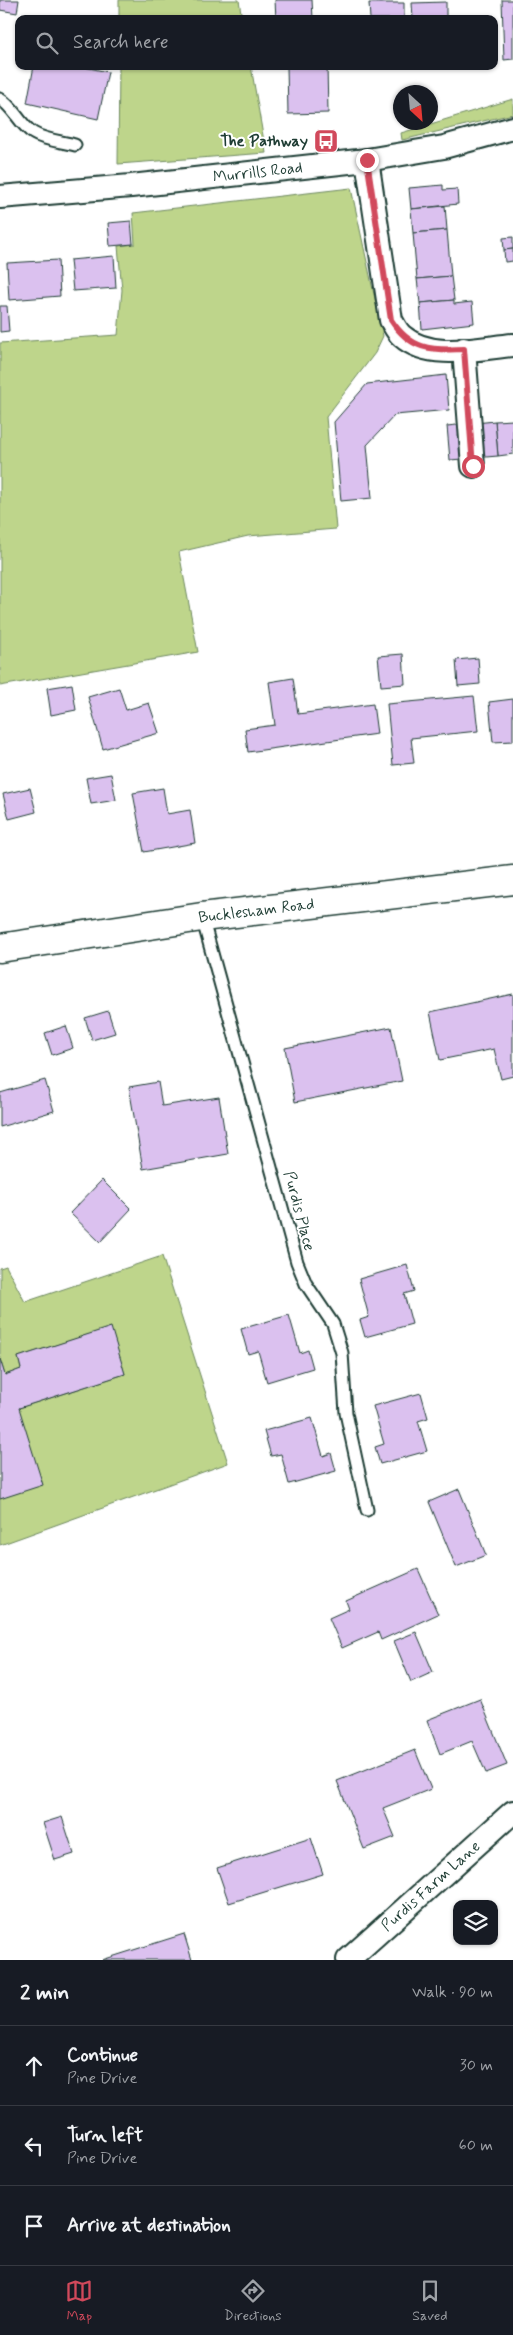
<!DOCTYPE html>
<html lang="en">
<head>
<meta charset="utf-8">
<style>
	:root { --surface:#171b24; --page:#242831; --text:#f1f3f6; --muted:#9ea1a6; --line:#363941; --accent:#d1495b }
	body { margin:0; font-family:Mynerve,sans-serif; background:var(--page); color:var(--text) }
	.controls { position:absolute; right:15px; bottom:15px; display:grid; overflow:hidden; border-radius:10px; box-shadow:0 1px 4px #0004 }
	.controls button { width:45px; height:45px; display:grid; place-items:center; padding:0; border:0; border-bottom:1px solid var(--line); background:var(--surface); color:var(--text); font:25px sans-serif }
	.compass { position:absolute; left:393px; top:85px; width:45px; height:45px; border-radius:50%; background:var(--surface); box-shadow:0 1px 4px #0004; rotate:154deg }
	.stop { position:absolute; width:15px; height:15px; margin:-11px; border:4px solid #d1495b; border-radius:50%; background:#fff }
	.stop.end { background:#d1495b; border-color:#fff; box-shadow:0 1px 5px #0008 }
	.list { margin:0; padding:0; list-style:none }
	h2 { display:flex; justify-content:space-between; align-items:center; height:65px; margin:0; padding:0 20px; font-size:21px }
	h2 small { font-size:16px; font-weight:400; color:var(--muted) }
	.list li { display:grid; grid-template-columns:32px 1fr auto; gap:15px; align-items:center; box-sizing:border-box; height:80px; padding:0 20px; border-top:1px solid var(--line) }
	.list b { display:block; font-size:19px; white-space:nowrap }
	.list p { margin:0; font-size:16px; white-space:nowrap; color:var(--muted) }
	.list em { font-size:16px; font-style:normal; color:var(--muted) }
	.icon { flex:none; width:28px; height:28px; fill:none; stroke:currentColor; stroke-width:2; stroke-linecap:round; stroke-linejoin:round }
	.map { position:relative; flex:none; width:513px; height:1960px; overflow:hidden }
	.search { position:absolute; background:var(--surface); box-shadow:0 1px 4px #0004; left:15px; right:15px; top:15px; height:55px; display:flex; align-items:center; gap:12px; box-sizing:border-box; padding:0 18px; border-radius:10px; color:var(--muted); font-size:19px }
	.sheet { height:305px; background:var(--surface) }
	nav { display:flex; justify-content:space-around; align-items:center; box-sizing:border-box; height:70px; border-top:1px solid var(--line); background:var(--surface); font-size:14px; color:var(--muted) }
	nav a { display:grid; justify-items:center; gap:2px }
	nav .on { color:var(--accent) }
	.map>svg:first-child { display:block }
	.green { fill:#bed58b; stroke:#6e8960 }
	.building { fill:#dbc1ef; stroke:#1f3d34 }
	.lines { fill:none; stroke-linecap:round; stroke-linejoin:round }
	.lane-casing { stroke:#1f3d34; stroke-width:15 }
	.street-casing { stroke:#1f3d34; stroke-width:26 }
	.secondary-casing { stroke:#1f3d34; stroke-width:31 }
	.lane { stroke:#fff; stroke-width:11 }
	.street { stroke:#fff; stroke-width:22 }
	.secondary { stroke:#fff; stroke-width:28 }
	.route { stroke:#d1495b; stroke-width:6 }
	.labels { text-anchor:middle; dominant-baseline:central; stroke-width:4; stroke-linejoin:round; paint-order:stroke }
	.poi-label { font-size:16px; font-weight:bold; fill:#1f3d34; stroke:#fff; text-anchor:end }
	.street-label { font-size:16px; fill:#1f3d34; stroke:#fff }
</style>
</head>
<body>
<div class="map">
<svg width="513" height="1960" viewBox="0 0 513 1960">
	<rect width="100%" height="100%" fill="#fff"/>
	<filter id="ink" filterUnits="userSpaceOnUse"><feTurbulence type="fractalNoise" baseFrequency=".02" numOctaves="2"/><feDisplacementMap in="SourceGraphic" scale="10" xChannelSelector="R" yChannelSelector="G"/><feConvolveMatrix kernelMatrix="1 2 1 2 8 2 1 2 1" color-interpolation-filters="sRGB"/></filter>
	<g filter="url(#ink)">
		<g class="green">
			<path d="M119 0H239L242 19H119Z"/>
			<path d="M119 66H251L266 153 118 164Z"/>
			<path d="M513 99V114L402 140 401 133Z"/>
			<path d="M351 188 383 336 375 353 326 417 336 529 248 536 179 552 198 652 0 686V343L118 335 122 290 118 246 135 244 133 213Z"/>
			<path d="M162 1256 228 1463 0 1545V1499L19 1408 125 1374 110 1328 18 1357 21 1369 5 1375 0 1359V1268L6 1266 25 1302Z"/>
		</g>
		<g class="building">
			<path d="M0 0H19L17 13 0 10Z"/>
			<path d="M275 0H312L313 19H276Z"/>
			<path d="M502 0H513V59L504 60Z"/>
			<path d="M446 2V19H413L412 3Z"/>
			<path d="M369 3H404V19H370Z"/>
			<path d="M34 66H79L108 72 98 119 27 103Z"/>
			<path d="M287 66H327L328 113 288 114Z"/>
			<path d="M443 185V190L457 189 458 204 411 209 409 188Z"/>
			<path d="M445 206 447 230 413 233 411 209Z"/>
			<path d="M131 221 133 244 110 246 108 223Z"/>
			<path d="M447 230 451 276 417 279 413 233Z"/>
			<path d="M513 237V249L504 250 503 238Z"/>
			<path d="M513 249V261L505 262 504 250Z"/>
			<path d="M114 256 116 288 73 291 70 260Z"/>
			<path d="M58 260 60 296 9 300 7 263Z"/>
			<path d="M451 276 454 300 420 303 417 279Z"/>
			<path d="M454 300V304L472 302 474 323 422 329 420 303Z"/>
			<path d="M0 306H7L9 331 0 332Z"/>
			<path d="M446 375 449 410 395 415 367 445 372 498 341 501 334 422 367 384Z"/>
			<path d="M513 420V454L498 456 495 421Z"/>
			<path d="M495 421 498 456 450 460 447 426Z"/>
			<path d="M403 654 405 684 381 686 378 656Z"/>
			<path d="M478 658 480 684 458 686 456 660Z"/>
			<path d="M293 678 298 714 373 704 377 734 248 752 245 729 275 725 269 682Z"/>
			<path d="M72 684 76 710 51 715 47 688Z"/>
			<path d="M119 688 126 710 149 703 159 733 103 749 88 697Z"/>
			<path d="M474 696 478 731 411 738 414 763 393 765 387 704Z"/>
			<path d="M513 699V741L493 742 489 702Z"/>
			<path d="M111 774 116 800 91 804 86 778Z"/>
			<path d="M30 788 36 812 9 819 3 794Z"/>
			<path d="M163 788 167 814 190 810 195 843 144 852 133 793Z"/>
			<path d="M513 994V1076L501 1079 494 1049 440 1060 430 1012Z"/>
			<path d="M108 1011 115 1033 92 1040 85 1018Z"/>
			<path d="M66 1026 73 1048 52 1055 45 1033Z"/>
			<path d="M391 1027 402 1081 295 1102 285 1048Z"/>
			<path d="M45 1080 54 1111 0 1127V1093Z"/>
			<path d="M158 1082 162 1106 219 1097 228 1154 143 1169 129 1087Z"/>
			<path d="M102 1180 131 1209 100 1242 70 1213Z"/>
			<path d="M407 1265 414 1291 404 1294 412 1324 365 1337 360 1320 369 1317 359 1279Z"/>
			<path d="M289 1315 300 1353 308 1350 313 1368 267 1382 258 1351 248 1354 241 1329Z"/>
			<path d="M111 1327 125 1374 19 1408 43 1485 0 1499V1359L5 1375 21 1369 18 1357Z"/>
			<path d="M421 1393 428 1418 418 1421 427 1451 380 1464 375 1447 384 1444 373 1406Z"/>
			<path d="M312 1418 323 1456 331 1453 336 1471 289 1484 281 1454 271 1456 264 1431Z"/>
			<path d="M459 1489 486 1555 456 1567 429 1502Z"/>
			<path d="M418 1569 438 1614 381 1640 378 1632 342 1648 329 1618 349 1609 346 1601Z"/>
			<path d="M416 1632 433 1672 411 1682 394 1641Z"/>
			<path d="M480 1699 507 1765 486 1773 472 1741 440 1754 427 1720Z"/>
			<path d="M415 1750 431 1789 383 1808 395 1837 364 1849 337 1781Z"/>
			<path d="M62 1817 74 1854 55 1860 43 1823Z"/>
			<path d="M311 1838 323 1874 229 1903 217 1868Z"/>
			<path d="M184 1934 192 1960H102Z"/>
		</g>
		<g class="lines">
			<defs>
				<g id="lane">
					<path d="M0 99C14 107 19 124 33 133 44 140 63 142 75 145"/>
					<path d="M202 917 297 1262 306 1284 333 1324 342 1353 346 1413 367 1510"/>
				</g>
				<g id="street">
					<path d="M367 160 391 320C394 325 397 332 402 336 430 361 479 348 513 345"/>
					<path id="s1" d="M0 197 131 186 367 160 444 147 513 128"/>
					<path d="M464 349 473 466"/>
					<path id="s2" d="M348 1960 513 1812"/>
				</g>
				<g id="secondary">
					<path id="s3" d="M0 948 202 917 513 880"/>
				</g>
			</defs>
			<use href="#lane" class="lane-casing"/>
			<use href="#street" class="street-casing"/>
			<use href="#secondary" class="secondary-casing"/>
			<use href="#lane" class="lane"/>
			<use href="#street" class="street"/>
			<use href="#secondary" class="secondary"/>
		</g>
	</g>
	<g class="lines" filter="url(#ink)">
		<path class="route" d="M367 160 391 320C410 349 430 351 464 349L473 466"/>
	</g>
	<defs>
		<symbol id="bus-square" viewBox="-11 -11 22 22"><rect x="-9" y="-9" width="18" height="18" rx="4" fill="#d1495b" stroke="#fff"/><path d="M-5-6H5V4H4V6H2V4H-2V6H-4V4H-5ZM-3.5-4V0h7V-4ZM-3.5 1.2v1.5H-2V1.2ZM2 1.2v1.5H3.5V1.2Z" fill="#fff"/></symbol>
	</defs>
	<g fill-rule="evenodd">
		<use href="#bus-square" x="312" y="127" width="28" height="28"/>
	</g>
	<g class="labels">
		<g class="poi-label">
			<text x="308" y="141">The Pathway</text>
		</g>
		<g class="street-label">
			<text stroke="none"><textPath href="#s1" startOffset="259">Murrills Road</textPath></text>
			<text stroke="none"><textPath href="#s3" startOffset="259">Bucklesham Road</textPath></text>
			<text transform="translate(299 1211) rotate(75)">Purdis Place</text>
			<text stroke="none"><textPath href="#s2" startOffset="111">Purdis Farm Lane</textPath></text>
		</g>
	</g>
</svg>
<div class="controls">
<button><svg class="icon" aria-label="layers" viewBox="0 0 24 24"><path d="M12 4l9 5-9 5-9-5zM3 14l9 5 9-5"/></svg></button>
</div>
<svg class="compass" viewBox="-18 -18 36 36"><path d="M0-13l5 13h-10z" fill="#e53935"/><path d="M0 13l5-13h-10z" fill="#9ea1a6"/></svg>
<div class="stop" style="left:473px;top:466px"></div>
<div class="stop end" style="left:367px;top:160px"></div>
<div class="search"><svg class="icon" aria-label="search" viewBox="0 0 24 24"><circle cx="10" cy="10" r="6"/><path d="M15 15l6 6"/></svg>Search here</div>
</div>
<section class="sheet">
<h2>2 min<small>Walk · 90 m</small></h2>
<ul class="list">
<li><svg class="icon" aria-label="ahead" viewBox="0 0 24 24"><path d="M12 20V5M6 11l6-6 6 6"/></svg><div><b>Continue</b><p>Pine Drive</p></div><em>30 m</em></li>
<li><svg class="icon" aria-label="left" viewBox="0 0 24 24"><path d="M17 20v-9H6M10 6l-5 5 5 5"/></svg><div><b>Turn left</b><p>Pine Drive</p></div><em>60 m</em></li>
<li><svg class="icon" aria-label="arrive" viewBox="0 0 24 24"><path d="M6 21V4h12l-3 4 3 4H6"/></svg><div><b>Arrive at destination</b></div></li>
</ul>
</section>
<nav>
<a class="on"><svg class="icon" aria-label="map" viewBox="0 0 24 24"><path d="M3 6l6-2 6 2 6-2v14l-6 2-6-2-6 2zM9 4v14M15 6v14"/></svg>Map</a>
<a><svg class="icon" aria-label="directions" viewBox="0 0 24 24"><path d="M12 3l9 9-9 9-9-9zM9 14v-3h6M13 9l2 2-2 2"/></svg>Directions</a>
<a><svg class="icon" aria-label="saved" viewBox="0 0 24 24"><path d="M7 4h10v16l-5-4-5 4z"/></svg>Saved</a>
</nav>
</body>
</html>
